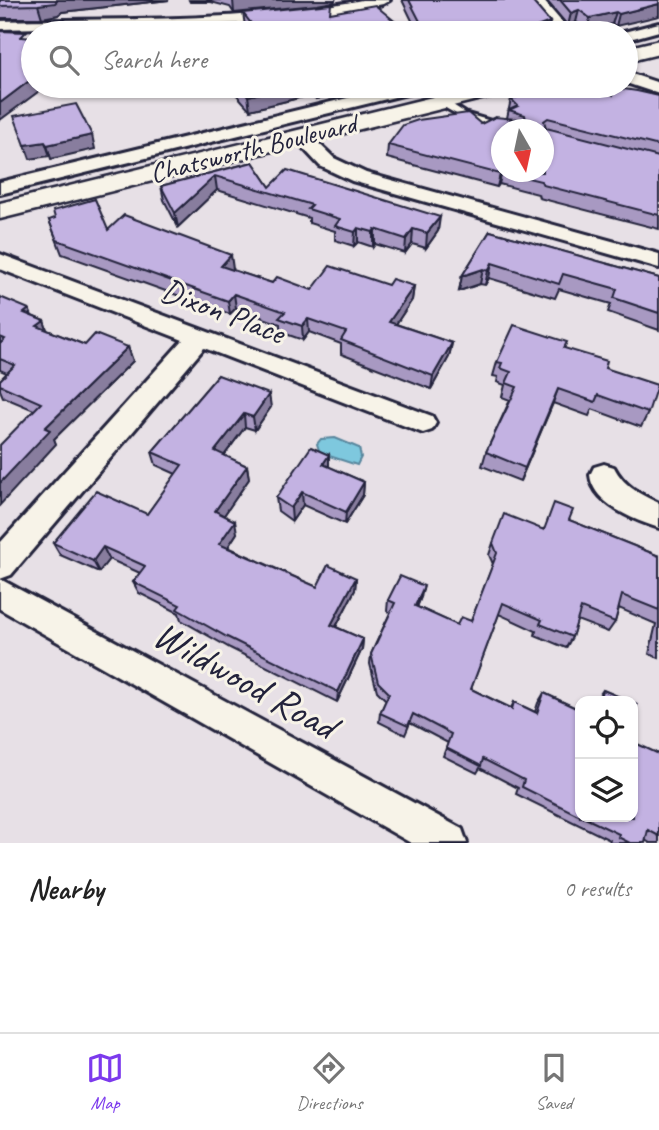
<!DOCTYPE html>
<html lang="en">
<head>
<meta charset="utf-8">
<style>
	:root { --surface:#fff; --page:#f6f6f6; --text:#222; --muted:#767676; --line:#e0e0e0; --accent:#7c3aed }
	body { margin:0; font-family:Caveat,sans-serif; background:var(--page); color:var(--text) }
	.controls { position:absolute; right:21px; bottom:21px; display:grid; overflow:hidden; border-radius:14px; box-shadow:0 2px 5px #0004 }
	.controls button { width:63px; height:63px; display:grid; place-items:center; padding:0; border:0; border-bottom:2px solid var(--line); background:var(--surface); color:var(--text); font:35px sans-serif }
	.compass { position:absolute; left:491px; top:119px; width:63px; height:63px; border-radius:50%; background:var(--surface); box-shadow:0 2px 5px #0004; rotate:171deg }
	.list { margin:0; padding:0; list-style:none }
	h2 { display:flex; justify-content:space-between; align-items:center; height:91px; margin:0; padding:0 28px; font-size:30px }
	h2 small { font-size:23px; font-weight:400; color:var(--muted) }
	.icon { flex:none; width:38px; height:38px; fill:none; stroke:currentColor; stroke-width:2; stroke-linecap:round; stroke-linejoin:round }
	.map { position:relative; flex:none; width:659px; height:843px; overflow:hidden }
	.search { position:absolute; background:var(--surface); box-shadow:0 2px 5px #0004; left:21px; right:21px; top:21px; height:77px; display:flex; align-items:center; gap:18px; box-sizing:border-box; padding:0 24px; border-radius:38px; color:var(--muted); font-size:26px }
	.sheet { height:189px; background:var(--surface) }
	nav { display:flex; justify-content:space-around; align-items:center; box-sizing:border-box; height:98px; border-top:2px solid var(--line); background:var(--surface); font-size:19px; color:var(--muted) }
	nav a { display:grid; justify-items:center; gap:4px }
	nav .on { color:var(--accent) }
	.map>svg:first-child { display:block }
	.water { fill:#7ec8de; stroke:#59869d; stroke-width:2 }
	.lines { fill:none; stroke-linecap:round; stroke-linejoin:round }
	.lane-casing { stroke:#22223b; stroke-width:6 }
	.street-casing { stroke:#22223b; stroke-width:6 }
	.secondary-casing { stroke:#22223b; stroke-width:5 }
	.lane { fill:#f7f3e8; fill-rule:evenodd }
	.street { fill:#f7f3e8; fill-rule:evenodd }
	.secondary { fill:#f7f3e8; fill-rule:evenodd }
	.wall { fill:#a899c2; stroke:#22223b; stroke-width:2 }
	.shaded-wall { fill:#887d9e; stroke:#22223b; stroke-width:2 }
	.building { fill:#c3b2e2; stroke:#22223b; stroke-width:2 }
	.labels { text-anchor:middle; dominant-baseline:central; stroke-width:6; stroke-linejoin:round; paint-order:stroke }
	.far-street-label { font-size:28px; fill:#22223b; stroke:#f7f3e8 }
	.street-label { font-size:33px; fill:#22223b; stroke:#f7f3e8 }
	.near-street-label { font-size:40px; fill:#22223b; stroke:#f7f3e8 }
</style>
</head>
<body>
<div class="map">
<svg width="659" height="843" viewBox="0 0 659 843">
	<rect width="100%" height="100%" fill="#e7e0e6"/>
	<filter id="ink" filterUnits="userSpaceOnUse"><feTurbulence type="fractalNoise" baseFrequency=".0143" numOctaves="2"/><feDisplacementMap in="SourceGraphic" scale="14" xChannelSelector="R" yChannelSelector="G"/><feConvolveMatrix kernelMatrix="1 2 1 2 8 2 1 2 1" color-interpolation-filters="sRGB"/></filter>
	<g filter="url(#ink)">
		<path class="water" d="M335 438 359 448 361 457 357 465 320 453 317 444 321 439Z"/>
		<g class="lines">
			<defs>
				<path id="lane" d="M439 100H445L467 114 522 130C492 130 464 120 439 104Z"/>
				<g id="street">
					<path d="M362 0H390L383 4 313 18 265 23 0 29V21C120 18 243 23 362 0Z"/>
					<path d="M659 23V31L626 40V33H620Z"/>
					<path d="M626 72 659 83V94L626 83Z"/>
					<path d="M397 86H425L423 90 0 194V182Z"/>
					<path d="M301 131 307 132 334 158 366 173 659 254V268L352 181 320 166 292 136Z"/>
					<path d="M0 254 432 416 436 423 432 430 423 433 204 348 11 575 0 579 462 829 467 843H411L0 609V543L183 340 0 269Z"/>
					<path d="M604 464 614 467C624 486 639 494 659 503V528C634 520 593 504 590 475L594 467Z"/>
				</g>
				<g id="secondary">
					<path d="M522 0H543L571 33H549Z"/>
					<path d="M659 40V54L626 62V48Z"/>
					<path d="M477 86H517L513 91 0 219V203Z"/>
				</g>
			</defs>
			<use href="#lane" class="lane-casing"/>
			<use href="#street" class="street-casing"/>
			<use href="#secondary" class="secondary-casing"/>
			<use href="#lane" class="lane"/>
			<use href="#street" class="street"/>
			<use href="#secondary" class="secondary"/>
		</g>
		<g class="wall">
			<path d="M0 0H169L62 12 58 15 42 18H0Z"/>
			<path d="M189 0H335L334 2 317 5 234 13 230 7 211 2H190Z"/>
			<path d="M402 0H531L550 22 547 33H418Z"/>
			<path d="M546 0H659L616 26 612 24 587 30 576 22 568 26Z"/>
			<path d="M331 12 245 27V26L243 13Z"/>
			<path d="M235 86H370L316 99 311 95 250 110 236 94Z"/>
			<path d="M613 95 659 96V229L539 198 538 194 499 184 497 187 387 158 388 145 507 118 511 99Z"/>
			<path d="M253 162 270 187 438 231 426 248 412 244 405 253 375 244 373 247 358 242 354 246 335 240V231L309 223V218L217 190 178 227 164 200 161 186Z"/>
			<path d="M49 220 108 230 233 269 232 270 272 283 312 290 388 285 414 286 412 300 396 324 452 343 449 357 431 389 341 354V344L309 332 303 340 280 332V324L236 308 230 314 62 254Z"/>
			<path d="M490 231 659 278V330L608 312 611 304 559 289 555 298 489 278 485 285 480 284 459 291 462 276Z"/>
			<path d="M0 297 32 316 44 321 47 330 85 345 128 347 133 361 54 439 56 444 34 410 3 397 0 390V380L7 373 0 370Z"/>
			<path d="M564 348 605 368 648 413 641 427 592 409 589 416 553 403 520 481 482 466 486 452 510 400 502 397 505 385 497 382 498 377 493 376 497 362Z"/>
			<path d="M218 375 271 407 255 430 245 427 224 456 247 466 249 479 224 515 237 533 228 547 317 587 356 578 355 590 336 627 363 639 362 649 337 702 230 648 181 620 179 613 139 593 133 582 140 573 109 559 99 572 60 555 53 543 147 514 176 474 156 465 152 452Z"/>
			<path d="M329 455V467L364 482 363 495 345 524 303 505 292 521 278 511 276 498Z"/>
			<path d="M569 520 659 556V658L649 654 656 624 619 608 615 622 608 632 577 620 572 637 566 648 535 635 536 631 499 614 471 689 511 708 514 702 535 712 538 703 544 693 580 710V817H633L659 754V843H650L645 840V843H609L610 840 516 794 518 788 480 768 477 773 443 756 448 743 410 723 405 735 379 722 380 713 386 700 377 691 370 664 371 654 390 613 387 611 388 600 421 597 417 607 457 625 471 621 493 564 489 555 493 543 543 529Z"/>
			<path d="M603 690 629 701H595Z"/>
		</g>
		<g class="shaded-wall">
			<path d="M58 0H169L62 12 58 15 42 18 38 5Z"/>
			<path d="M233 0H335L334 2 317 5 234 13Z"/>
			<path d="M659 4V16L616 26 619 14Z"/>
			<path d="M579 10 576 22 568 26 571 13Z"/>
			<path d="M616 12 612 24 587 30 590 18Z"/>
			<path d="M550 22 547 33H521Z"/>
			<path d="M33 78V86H46L0 120V103Z"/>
			<path d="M292 86H311V95L250 110 248 96Z"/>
			<path d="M316 86H370L316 99Z"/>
			<path d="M92 135 95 149 51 159 47 145Z"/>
			<path d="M45 142 50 156 30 159 25 145Z"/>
			<path d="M502 172 499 184 497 187 500 174Z"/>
			<path d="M215 176 217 190 178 227 175 213Z"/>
			<path d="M440 217 438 231 426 248 427 233Z"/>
			<path d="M358 228V242L354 246 355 232Z"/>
			<path d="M375 229V244L373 247V232Z"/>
			<path d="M413 229 412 244 405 253 406 239Z"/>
			<path d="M231 255 233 269 223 280 221 266Z"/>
			<path d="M492 263 489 278 485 285 488 271Z"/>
			<path d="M483 269 480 284 459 291 462 276Z"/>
			<path d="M414 286 412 300 388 336 389 322Z"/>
			<path d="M234 294 236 308 230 314 228 301Z"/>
			<path d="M29 309 35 323 24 313Z"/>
			<path d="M308 319 309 332 303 340 302 326Z"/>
			<path d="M44 321 49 335 37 326Z"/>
			<path d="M452 343 449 357 431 389 433 376Z"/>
			<path d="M128 347 133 361 54 439 56 444 0 505V483L45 428Z"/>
			<path d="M558 389 553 403 520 481 525 468Z"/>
			<path d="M269 394 271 407 255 430 253 417Z"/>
			<path d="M244 414 245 427 217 465 215 451Z"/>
			<path d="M329 455V468L323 464Z"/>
			<path d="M247 466 249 479 218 524 215 511Z"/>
			<path d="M364 482 363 495 345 524 346 512Z"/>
			<path d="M302 492 303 505 292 521 291 508Z"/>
			<path d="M235 521 237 533 222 556 219 544Z"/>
			<path d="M103 547 109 559 99 572 93 561Z"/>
			<path d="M356 578 355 590 331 636V625Z"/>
			<path d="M424 586 421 597 413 617 415 606Z"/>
			<path d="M363 639 362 649 337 702 338 692Z"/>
		</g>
		<g class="building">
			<path d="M0 0H58L55 3 38 5 0 6Z"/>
			<path d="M409 0H531L550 22 521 33H426Z"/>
			<path d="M560 0H659V4L619 14 616 12 590 18 579 10 571 13Z"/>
			<path d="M331 4 330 13 375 5 409 33H199L253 26 243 13Z"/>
			<path d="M162 27 160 33H123L126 28Z"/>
			<path d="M0 31 26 32 21 37 33 38V78L0 103Z"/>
			<path d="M239 86H292L248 96Z"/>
			<path d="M558 86H600L613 95 617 88 637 91 659 96V146L548 118 544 121 546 128 659 157V215L543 185 541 181 503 172H543V130H501L502 172 500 174 388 145 403 125 418 120 468 113 481 124 495 117 526 120 525 115 509 110 518 106 511 99Z"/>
			<path d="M76 104 92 135 47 145 45 142 25 145 14 116Z"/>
			<path d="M253 162 270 187 287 170 440 217 427 233 413 229 406 239 375 229 373 232 358 228 355 232 335 226 340 219 308 209 312 205 215 176 175 213 161 186Z"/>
			<path d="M95 199 108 230 124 215 231 255 221 266 272 283 277 277 312 290 330 266 388 285 392 279 414 286 389 322 452 343 433 376 341 340 346 332 308 319 302 326 279 318 285 312 234 294 228 301 57 240 49 220 55 218 53 211Z"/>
			<path d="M490 231 659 278V313L614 298 617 289 563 274 559 284 492 263 488 271 483 269 462 276Z"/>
			<path d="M0 297 29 309 24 313 44 321 37 326 85 345 95 334 128 347 45 428 50 430 0 483V445L41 403 0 385V380L15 365 0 359V344L5 339 0 337Z"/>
			<path d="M514 325 567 342 564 348 607 361 605 368 657 385 648 413 598 395 595 402 558 389 525 468 486 452 517 387 506 383 511 372 500 368 502 363 497 362Z"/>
			<path d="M218 375 269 394 253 417 244 414 215 451 247 466 215 511 235 521 219 544 317 587 328 565 356 578 331 625 363 639 338 692 227 637 177 609 180 605 133 582 145 566 103 547 93 561 53 543 96 491 147 514 182 465 152 452Z"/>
			<path d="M311 447 329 455 323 464 364 482 346 512 302 492 291 508 276 498Z"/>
			<path d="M554 503 573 510 569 520 659 556V610L622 595 615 622 581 608 572 637 540 624 542 620 503 603 471 689 512 709 514 702 537 713 544 693 580 710V816L522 787 524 780 483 759 481 766 446 748 451 734 413 714 408 726 380 713 389 693 378 682 371 654 395 603 388 600 400 576 424 586 415 606 457 625 461 617 471 621 497 553 493 543 504 514 544 530Z"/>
			<path d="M603 690 629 701H600Z"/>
			<path d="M633 703 637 705 633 724Z"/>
			<path d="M633 742 659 754V836L648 830 645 843H630L618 837 619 834 583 817H633Z"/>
		</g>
	</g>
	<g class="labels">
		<g class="far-street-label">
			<text transform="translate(253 148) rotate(-14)">Chatsworth Boulevard</text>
		</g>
		<g class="street-label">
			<text transform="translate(223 311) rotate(21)">Dixon Place</text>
		</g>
		<g class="near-street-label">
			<text transform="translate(245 680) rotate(29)">Wildwood Road</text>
		</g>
	</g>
</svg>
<div class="controls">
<button><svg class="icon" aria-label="locate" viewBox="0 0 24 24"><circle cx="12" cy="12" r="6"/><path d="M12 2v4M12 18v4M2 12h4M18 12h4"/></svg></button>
<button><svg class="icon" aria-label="layers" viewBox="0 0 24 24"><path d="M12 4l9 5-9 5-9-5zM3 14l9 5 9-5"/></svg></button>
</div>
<svg class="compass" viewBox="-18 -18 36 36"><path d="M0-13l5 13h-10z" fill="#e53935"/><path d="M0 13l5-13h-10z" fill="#767676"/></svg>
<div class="search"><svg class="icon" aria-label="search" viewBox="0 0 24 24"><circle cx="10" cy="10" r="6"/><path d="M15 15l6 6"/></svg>Search here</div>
</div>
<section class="sheet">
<h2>Nearby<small>0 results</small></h2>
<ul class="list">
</ul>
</section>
<nav>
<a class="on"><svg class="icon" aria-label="map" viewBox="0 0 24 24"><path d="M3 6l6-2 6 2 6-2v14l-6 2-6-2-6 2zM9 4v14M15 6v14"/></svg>Map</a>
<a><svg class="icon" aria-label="directions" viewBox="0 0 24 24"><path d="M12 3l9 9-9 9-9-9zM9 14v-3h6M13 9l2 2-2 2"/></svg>Directions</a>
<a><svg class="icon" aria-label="saved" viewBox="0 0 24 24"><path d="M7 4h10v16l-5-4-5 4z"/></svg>Saved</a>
</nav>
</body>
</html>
